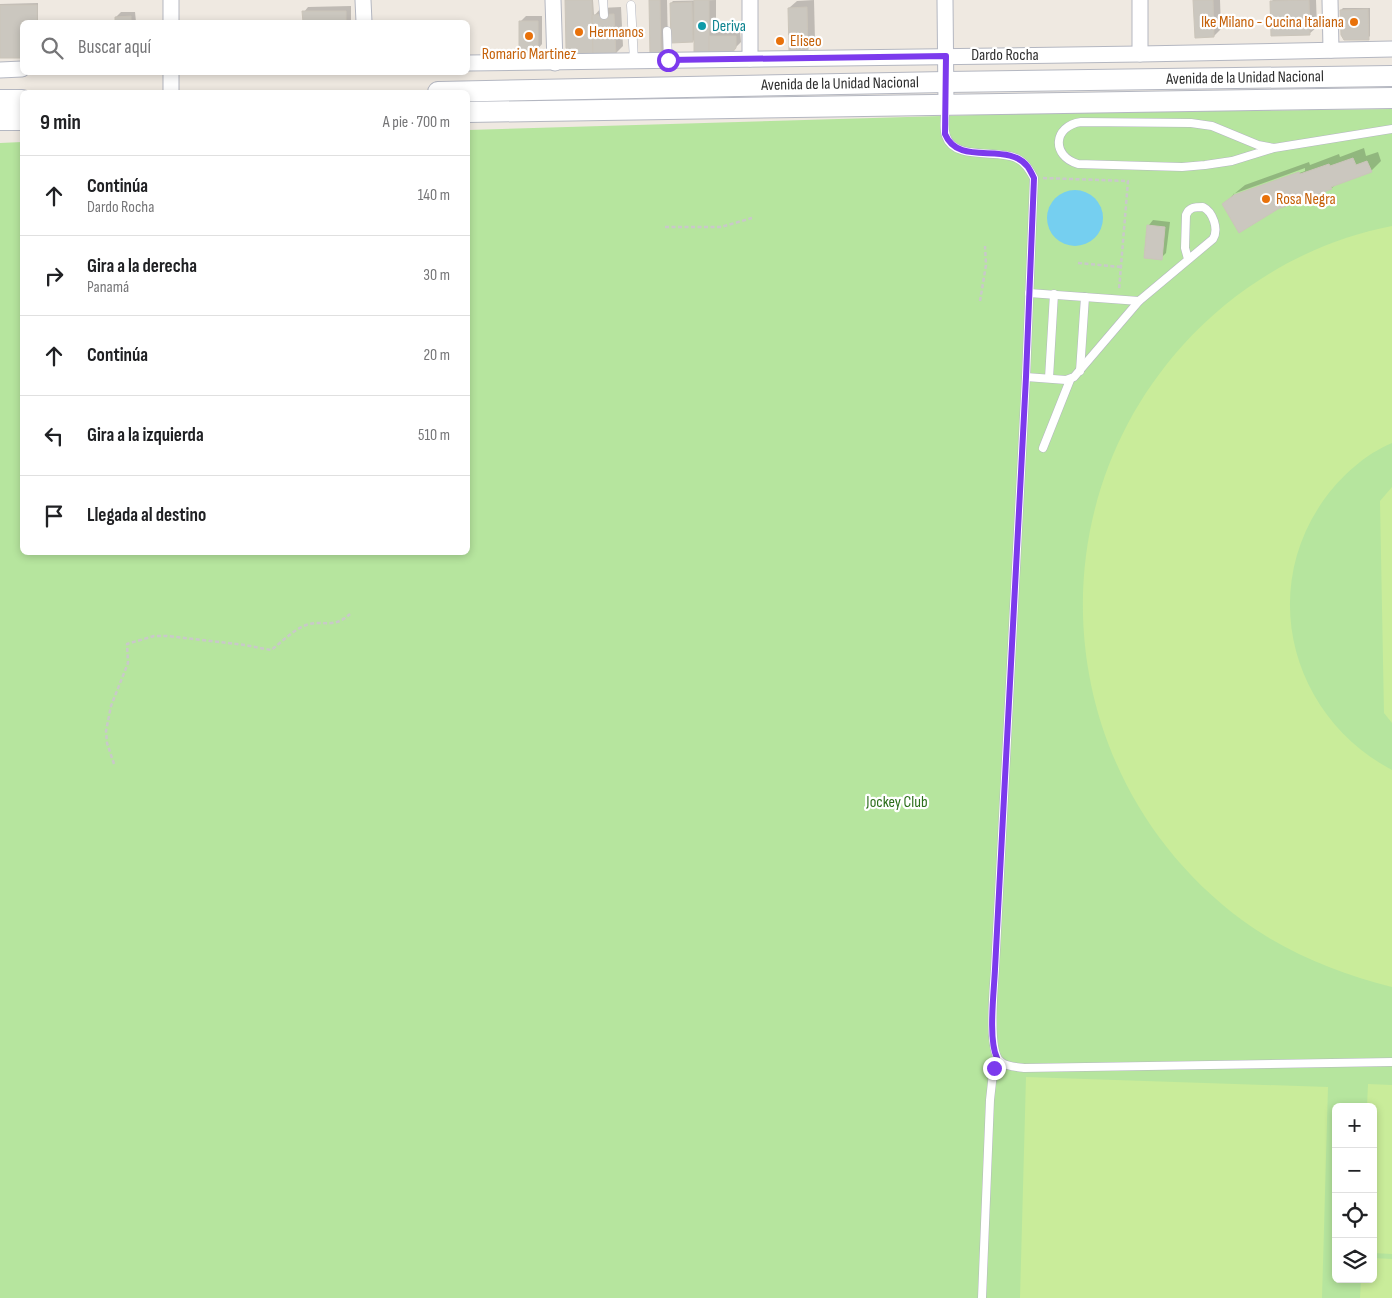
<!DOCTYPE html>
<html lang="es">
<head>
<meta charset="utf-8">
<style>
	:root { --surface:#fff; --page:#f2f2f2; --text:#202124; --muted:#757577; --line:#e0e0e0 }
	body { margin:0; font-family:"Sofia Sans Condensed",sans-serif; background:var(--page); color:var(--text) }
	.controls { position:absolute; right:15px; bottom:15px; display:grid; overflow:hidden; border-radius:8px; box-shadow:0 2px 8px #0003 }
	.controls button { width:45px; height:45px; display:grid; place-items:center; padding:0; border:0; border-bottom:1px solid var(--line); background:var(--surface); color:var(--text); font:25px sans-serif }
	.stop { position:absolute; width:15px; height:15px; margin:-11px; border:4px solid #7c3aed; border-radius:50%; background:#fff }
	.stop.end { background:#7c3aed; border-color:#fff; box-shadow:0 1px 5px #0008 }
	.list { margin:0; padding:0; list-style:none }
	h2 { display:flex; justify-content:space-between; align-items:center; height:65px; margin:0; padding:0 20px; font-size:21px }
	h2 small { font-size:16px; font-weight:400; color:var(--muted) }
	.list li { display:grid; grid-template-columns:32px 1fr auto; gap:15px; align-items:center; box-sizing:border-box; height:80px; padding:0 20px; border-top:1px solid var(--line) }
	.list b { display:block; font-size:19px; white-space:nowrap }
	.list p { margin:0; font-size:16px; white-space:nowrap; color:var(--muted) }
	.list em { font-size:16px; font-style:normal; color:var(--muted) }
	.icon { flex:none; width:28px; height:28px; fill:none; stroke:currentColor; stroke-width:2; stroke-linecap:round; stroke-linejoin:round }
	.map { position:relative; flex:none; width:1392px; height:1298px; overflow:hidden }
	.search { position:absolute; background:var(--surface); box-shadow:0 2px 8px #0003; left:20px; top:20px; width:450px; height:55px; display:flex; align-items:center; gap:12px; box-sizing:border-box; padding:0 18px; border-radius:8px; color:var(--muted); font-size:19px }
	.panel { position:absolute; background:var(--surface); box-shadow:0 2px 8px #0003; left:20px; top:90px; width:450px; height:465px; border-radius:8px }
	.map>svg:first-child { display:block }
	.green { fill:#b6e59e; fill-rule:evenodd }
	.pitch { fill:#c9ec9a }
	.water { fill:#75cff0 }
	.shadow { fill:#0003; fill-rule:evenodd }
	.building { fill:#cbc7bf; stroke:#cbc5ba }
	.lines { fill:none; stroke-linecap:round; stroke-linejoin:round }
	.service-casing { stroke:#b4b7c1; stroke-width:9 }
	.minor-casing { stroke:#b4b7c1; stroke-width:17 }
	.secondary-casing { stroke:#b4b7c1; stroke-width:22 }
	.path { stroke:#c9c9c9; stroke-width:2.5; stroke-dasharray:4 2.5; stroke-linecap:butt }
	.service { stroke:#fff; stroke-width:8 }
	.minor { stroke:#fff; stroke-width:15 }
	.secondary { stroke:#fff; stroke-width:20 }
	.route { stroke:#7c3aed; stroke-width:6 }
	.food-dot { fill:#e8710a; stroke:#fff; stroke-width:2 }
	.culture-dot { fill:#0f9aa8; stroke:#fff; stroke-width:2 }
	.labels { text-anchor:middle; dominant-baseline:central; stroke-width:4.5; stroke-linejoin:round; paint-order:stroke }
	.food-label { font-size:16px; fill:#c56008; stroke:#fff; text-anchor:start }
	.culture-label { font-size:16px; fill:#0d838f; stroke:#fff; text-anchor:start }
	.street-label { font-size:16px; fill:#2e2e2e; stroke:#fff }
	.park-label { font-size:16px; fill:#2c6e1b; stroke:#fff }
</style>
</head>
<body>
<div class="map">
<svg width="1392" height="1298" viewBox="0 0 1392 1298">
	<rect width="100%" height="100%" fill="#efe9e1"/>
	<path class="green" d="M1392 109V1298H0V143L22 142V552H468V130L1041 113ZM1336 1107H1373V1279H1336Z"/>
	<g class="pitch">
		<path d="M1392 226V443C1365 454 1340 477 1323 501 1258 594 1293 718 1392 770V987C1338 973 1287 953 1242 920 1057 783 1028 517 1183 345 1237 285 1312 241 1392 226Z"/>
		<path d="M1392 487V723L1384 713 1380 501Z"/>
		<path d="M1026 1077 1328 1087 1322 1298H1020Z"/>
		<path d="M1368 1084 1392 1085V1254L1373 1253V1107H1367Z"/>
		<path d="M1373 1258 1392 1259V1298H1360L1361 1279H1373Z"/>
	</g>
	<circle class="water" cx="1075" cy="218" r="28"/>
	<g class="shadow">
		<path d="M566 0H593L594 16 601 8 621 7 623 46 615 54Z"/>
		<path d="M650 0H667L668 47 660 54Z"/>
		<path d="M716 0V32L740 31 741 42 730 53 696 38 693 41 671 3 673 1Z"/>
		<path d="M814 0 815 41 807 49 789 8 797 1Z"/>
		<path d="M1194 0H1220L1221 29 1214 36Z"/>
		<path d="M1273 0H1316L1317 27 1309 34 1271 2Z"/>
		<path d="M38 3V22H22V56L0 57V4Z"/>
		<path d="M351 6V22H304V12L308 7Z"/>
		<path d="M1343 8H1370V36L1368 38 1341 10Z"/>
		<path d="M121 12H135L136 22H116V17Z"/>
		<path d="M526 16H542V44L537 50 521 21Z"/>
		<path d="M1364 148 1366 156 1378 152 1381 161 1371 171 1336 184 1332 188 1224 204 1234 194 1245 185 1309 162 1310 165 1339 154 1340 157ZM1305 168V171L1233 197V194Z"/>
		<path d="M1153 220 1170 222 1166 253 1161 258 1149 225Z"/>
	</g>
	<g class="building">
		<path d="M565 0H592L593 56H573L566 48Z"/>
		<path d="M649 0H660L661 56H650Z"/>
		<rect x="694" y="0" width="15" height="53"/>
		<path d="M1193 0H1213L1214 37 1195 38Z"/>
		<path d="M1309 0 1310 35 1271 36 1270 1Z"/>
		<path d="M692 2 693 42 671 43 670 3Z"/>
		<path d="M0 5H37V22H22V58H0Z"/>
		<path d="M807 7 808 50 789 51 788 8Z"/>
		<path d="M1368 9 1369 40H1344L1341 35 1340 10Z"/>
		<path d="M302 11H346V22H303Z"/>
		<path d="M614 14 616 55 593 56 592 15Z"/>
		<path d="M131 16V22H115V17Z"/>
		<path d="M519 21H538V50L532 55H519Z"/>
		<path d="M709 36H736V48L730 55H709Z"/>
		<path d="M1353 158 1356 165 1367 161 1372 172 1331 187 1332 189 1278 209 1239 233 1222 204 1234 195 1299 172 1300 174 1329 164 1330 166Z"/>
		<path d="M1147 225 1165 227 1162 260 1144 258Z"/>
	</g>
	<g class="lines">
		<defs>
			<g id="service">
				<path d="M603 0 604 15"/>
				<path d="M631 5 634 61"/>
				<path d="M667 31 668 61"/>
				<path d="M946 106C945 115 943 127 946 136 954 161 998 149 1016 158 1025 162 1029 169 1034 178L1026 377 995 969C994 987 987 1052 1001 1062 1007 1067 1017 1067 1024 1068L1392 1062"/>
				<path d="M1274 148 1258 145 1212 126 1191 123 1081 122C1053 126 1051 156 1078 164L1182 167 1205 165 1232 161 1274 148 1392 129"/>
				<path d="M1029 293 1139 301 1213 239C1219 229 1213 212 1203 207 1195 207 1189 207 1186 215L1185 248 1188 259"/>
				<path d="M1080 371 1085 297"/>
				<path d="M1026 377 1066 380 1074 377 1139 301"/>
				<path d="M1049 378 1054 294"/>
				<path d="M1043 448 1070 380"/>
				<path d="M982 1298 990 1100 993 1073 997 1058"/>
			</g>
			<g id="minor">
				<path d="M171 0V22"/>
				<path d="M363 0 364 22"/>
				<path d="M553 0 555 63"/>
				<path d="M750 0V59"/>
				<path d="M945 0 946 105"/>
				<path d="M1140 0V54"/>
				<path d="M1330 0 1331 50"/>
				<path d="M468 63 1140 54 1392 49"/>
				<path d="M0 70 22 69"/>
				<path d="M171 92V72"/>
			</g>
			<g id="secondary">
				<path d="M438 92 946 82 1392 76"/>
				<path d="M0 100H22"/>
				<path d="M468 112 1392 98"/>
				<path d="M0 120H22"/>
			</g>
		</defs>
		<use href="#service" class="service-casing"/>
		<use href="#minor" class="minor-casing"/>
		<use href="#secondary" class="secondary-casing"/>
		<g class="path">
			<path d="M1043 178 1128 181 1119 290"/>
			<path d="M665 227H721L752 218"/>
			<path d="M1078 263 1121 267"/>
			<path d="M980 301 986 265 985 246"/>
			<path d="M114 764 107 743 106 731 111 706 128 663 127 644 154 636H167L245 645 271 650C282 642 293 630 306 625 324 619 332 630 350 614"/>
		</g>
		<use href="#service" class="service"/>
		<use href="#minor" class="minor"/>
		<use href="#secondary" class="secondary"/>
	</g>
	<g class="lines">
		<path class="route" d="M668 60 946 56 945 134C959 168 1008 140 1028 167 1030 170 1032 174 1034 178L1026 377 995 969C994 992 988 1039 997 1058L994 1068"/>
	</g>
	<g class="food-dot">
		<circle cx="1354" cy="22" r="5"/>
		<circle cx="579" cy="32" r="5"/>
		<circle cx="529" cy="36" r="5"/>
		<circle cx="780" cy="41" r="5"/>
		<circle cx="1266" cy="199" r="5"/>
	</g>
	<circle class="culture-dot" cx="702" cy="26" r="5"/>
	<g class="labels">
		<g class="food-label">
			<text x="1344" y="22" text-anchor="end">Ike Milano - Cucina Italiana</text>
			<text x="589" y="32">Hermanos</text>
			<text x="790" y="41">Eliseo</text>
			<text x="529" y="54" text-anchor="middle">Romario Martinez</text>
			<text x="1276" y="199">Rosa Negra</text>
		</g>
		<g class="culture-label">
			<text x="712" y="26">Deriva</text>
		</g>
		<g class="street-label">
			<text x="1005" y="55">Dardo Rocha</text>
			<text transform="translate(1245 78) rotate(-1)">Avenida de la Unidad Nacional</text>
			<text transform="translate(840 84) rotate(-1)">Avenida de la Unidad Nacional</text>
		</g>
		<g class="park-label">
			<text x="897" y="802">Jockey Club</text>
		</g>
	</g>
</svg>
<div class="controls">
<button>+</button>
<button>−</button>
<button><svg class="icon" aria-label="locate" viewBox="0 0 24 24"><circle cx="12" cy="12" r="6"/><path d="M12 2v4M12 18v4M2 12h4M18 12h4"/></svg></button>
<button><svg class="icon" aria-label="layers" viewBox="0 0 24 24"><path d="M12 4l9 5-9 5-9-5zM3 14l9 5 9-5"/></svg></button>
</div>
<div class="stop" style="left:668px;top:60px"></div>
<div class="stop end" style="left:994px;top:1068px"></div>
<div class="search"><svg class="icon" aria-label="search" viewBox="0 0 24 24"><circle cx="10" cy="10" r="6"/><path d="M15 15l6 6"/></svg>Buscar aquí</div>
<section class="panel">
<h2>9 min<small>A pie · 700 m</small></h2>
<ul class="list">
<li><svg class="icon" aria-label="ahead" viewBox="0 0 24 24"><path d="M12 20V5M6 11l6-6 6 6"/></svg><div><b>Continúa</b><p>Dardo Rocha</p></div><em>140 m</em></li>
<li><svg class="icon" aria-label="right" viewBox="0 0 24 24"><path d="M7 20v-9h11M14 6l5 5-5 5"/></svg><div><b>Gira a la derecha</b><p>Panamá</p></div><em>30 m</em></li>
<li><svg class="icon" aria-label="ahead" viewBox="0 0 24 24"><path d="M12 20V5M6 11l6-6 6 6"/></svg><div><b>Continúa</b></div><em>20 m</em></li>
<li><svg class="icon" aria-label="left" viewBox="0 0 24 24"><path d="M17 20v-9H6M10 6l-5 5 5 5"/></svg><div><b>Gira a la izquierda</b></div><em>510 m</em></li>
<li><svg class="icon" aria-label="arrive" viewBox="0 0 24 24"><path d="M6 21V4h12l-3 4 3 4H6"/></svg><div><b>Llegada al destino</b></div></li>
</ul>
</section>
</div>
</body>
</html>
